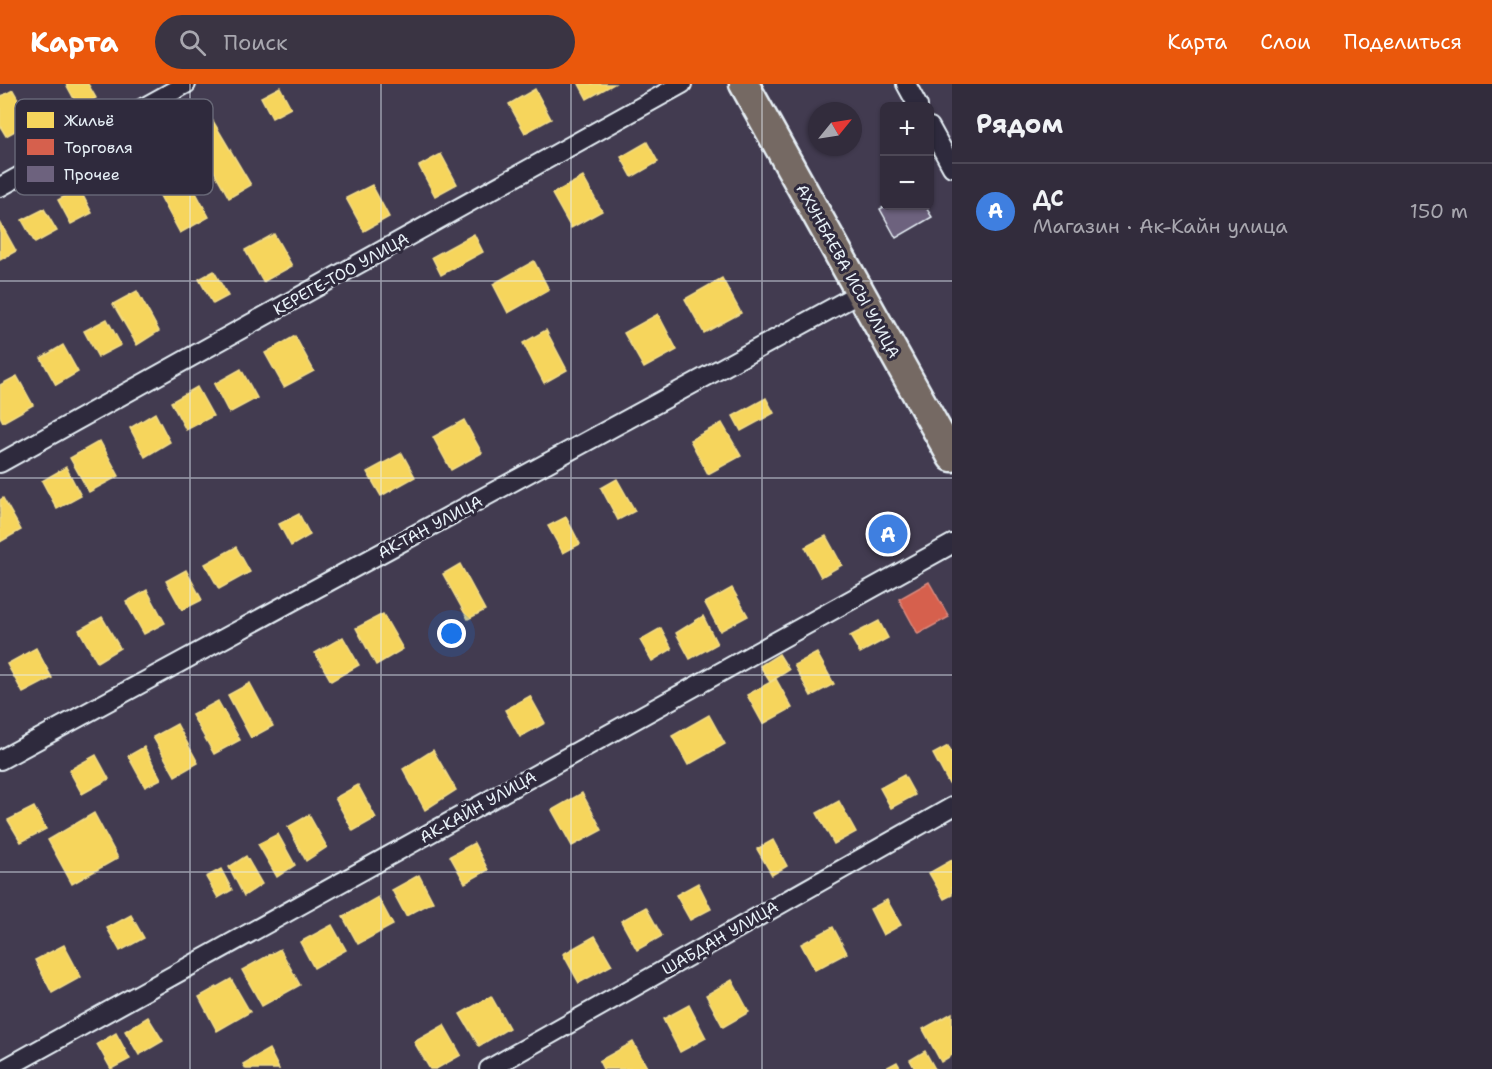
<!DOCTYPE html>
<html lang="ru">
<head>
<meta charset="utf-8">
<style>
	:root { --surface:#322c3c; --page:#3a3443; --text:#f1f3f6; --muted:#a8a7af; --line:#4d4856; --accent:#ea580c }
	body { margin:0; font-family:"Shantell Sans",sans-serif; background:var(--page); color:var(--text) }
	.controls { position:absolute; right:18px; top:18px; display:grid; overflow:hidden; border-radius:9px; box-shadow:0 2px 4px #0004 }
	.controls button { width:54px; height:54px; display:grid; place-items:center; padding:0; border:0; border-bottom:2px solid var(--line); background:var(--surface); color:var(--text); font:30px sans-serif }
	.compass { position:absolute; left:808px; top:18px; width:54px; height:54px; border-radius:50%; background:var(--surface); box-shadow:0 2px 4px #0004; rotate:60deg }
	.you { position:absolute; left:452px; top:550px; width:21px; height:21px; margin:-15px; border:4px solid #fff; border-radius:50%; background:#1a73e8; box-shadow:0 0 0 9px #1a73e833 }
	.badge { display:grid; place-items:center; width:39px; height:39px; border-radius:50%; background:var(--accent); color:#fff; font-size:20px; font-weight:700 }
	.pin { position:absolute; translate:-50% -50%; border:3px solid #fff; box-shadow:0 2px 6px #0006 }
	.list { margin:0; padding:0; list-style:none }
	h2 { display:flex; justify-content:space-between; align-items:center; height:78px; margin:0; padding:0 24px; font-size:26px }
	h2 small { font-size:20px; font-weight:400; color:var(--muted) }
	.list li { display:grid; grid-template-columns:39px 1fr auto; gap:18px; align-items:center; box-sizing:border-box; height:96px; padding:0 24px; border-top:2px solid var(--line) }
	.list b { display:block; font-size:22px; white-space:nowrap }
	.list p { margin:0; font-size:20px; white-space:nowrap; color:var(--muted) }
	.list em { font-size:20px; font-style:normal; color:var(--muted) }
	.icon { flex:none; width:33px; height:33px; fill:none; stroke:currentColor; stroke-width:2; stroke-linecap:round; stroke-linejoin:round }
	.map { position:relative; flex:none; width:952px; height:985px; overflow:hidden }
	header { display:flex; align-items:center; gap:36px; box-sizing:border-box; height:84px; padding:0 30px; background:var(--accent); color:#fff }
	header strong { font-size:28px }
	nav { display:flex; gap:33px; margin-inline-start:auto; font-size:21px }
	.search { width:420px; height:54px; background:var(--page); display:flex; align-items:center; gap:15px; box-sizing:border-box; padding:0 21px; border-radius:33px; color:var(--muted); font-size:22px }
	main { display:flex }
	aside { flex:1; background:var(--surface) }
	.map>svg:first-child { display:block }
	.homes { fill:#f6d55c; stroke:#f2dd8b; stroke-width:1.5 }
	.shops { fill:#d6604d; stroke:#db8c80; stroke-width:1.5 }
	.building { fill:#6d627e; stroke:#e8f1f8; stroke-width:1.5 }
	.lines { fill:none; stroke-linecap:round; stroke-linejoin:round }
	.street-casing { stroke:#e8f1f8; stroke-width:22 }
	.primary-casing { stroke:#e8f1f8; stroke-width:33 }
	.street { stroke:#2f2a3d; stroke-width:18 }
	.primary { stroke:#756964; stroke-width:28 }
	.grid { fill:none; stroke:#e8f1f8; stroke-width:1.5; stroke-opacity:0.55 }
	.labels { text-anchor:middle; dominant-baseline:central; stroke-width:6; stroke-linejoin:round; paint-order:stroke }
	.street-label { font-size:16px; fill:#e8f1f8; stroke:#2f2a3d }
	.key { fill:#2f2a3d; stroke:#666675; stroke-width:1.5 }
	.key-label { font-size:16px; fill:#e8f1f8 }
</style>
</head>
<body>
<header>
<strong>Карта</strong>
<div class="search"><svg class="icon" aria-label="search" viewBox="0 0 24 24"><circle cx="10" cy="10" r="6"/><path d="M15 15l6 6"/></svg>Поиск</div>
<nav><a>Карта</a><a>Слои</a><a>Поделиться</a></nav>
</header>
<main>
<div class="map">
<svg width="952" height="985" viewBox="0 0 952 985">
	<rect width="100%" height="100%" fill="#423b50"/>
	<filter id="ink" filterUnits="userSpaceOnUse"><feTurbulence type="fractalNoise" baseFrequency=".0167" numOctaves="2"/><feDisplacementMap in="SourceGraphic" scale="12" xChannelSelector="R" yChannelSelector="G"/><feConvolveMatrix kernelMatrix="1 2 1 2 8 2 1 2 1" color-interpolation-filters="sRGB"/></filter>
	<g filter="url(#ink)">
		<g class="homes">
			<path d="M66 0H88L96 14 79 24Z"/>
			<path d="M579 0H614L587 15Z"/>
			<path d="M280 3 291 24 272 34 261 13Z"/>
			<path d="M535 5 551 35 525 49 509 20Z"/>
			<path d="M13 6 31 38 6 52 0 42V13Z"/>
			<path d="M213 37 251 101 229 114 192 48Z"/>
			<path d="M647 58 658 78 632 93 621 73Z"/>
			<path d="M441 70 457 100 435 112 419 82Z"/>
			<path d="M187 92 209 133 180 149 158 108Z"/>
			<path d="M583 93 602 127 571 144 552 110Z"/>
			<path d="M372 101 389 133 364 147 346 114Z"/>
			<path d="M79 104 92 129 71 140 58 116Z"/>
			<path d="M44 125 57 147 35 159 22 136Z"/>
			<path d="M0 138 16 167 0 176Z"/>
			<path d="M274 150 292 182 263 198 245 166Z"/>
			<path d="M474 150 483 168 441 191 432 173Z"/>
			<path d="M534 177 549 206 508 229 493 200Z"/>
			<path d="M214 187 228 212 213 220 199 195Z"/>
			<path d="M722 194 741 229 704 249 685 215Z"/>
			<path d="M137 207 159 247 137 261 113 220Z"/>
			<path d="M658 230 677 266 644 284 624 249Z"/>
			<path d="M107 235 121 261 98 273 84 247Z"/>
			<path d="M546 246 567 286 544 299 523 259Z"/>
			<path d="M295 252 314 287 284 303 265 269Z"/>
			<path d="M63 261 78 288 56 301 41 274Z"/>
			<path d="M241 285 257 314 229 329 214 300Z"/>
			<path d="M17 292 33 321 3 338 0 332V301Z"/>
			<path d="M197 303 213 332 186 346 171 318Z"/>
			<path d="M766 314 774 329 741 347 733 332Z"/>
			<path d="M155 329 170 358 145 373 130 344Z"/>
			<path d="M464 336 482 369 451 386 433 353Z"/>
			<path d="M722 339 741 372 708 390 690 356Z"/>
			<path d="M100 357 119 392 89 408 70 374Z"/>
			<path d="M402 369 415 393 381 412 367 388Z"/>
			<path d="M66 383 81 412 57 425 42 397Z"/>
			<path d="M617 395 635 427 618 436 601 404Z"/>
			<path d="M3 414 21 446 0 458V416Z"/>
			<path d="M299 430 310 451 291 462 279 440Z"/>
			<path d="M566 433 580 460 563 469 548 442Z"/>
			<path d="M893 433 904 455 881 468 869 447Z"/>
			<path d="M826 452 842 481 821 493 805 463Z"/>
			<path d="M236 463 250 488 219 505 205 480Z"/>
			<path d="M460 480 485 526 468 535 443 490Z"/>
			<path d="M186 486 202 516 182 526 166 497Z"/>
			<path d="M732 504 748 532 720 547 705 519Z"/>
			<path d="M147 506 165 539 144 550 126 518Z"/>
			<path d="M383 530 403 565 376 581 356 544Z"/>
			<path d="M703 532 717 560 690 575 676 549Z"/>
			<path d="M102 533 120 564 97 578 79 546Z"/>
			<path d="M879 537 888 554 860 569 850 552Z"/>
			<path d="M661 544 672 565 652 577 640 556Z"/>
			<path d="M343 553 359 581 331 597 315 569Z"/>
			<path d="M36 564 52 594 23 609 7 580Z"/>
			<path d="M817 569 834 600 811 612 794 581Z"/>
			<path d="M779 570 789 586 770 598 760 582Z"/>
			<path d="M776 595 792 624 763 640 747 611Z"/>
			<path d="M250 599 273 642 251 654 228 611Z"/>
			<path d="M530 612 545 639 520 653 505 626Z"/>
			<path d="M218 617 240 656 214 670 192 631Z"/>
			<path d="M709 631 725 660 688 681 672 652Z"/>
			<path d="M177 640 198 679 175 692 153 653Z"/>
			<path d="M948 662 952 670V698L949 700 933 670Z"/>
			<path d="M144 663 161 695 145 703 128 672Z"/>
			<path d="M433 666 456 706 425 726 403 685Z"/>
			<path d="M96 671 109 695 82 710 69 686Z"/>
			<path d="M904 691 915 711 891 724 880 704Z"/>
			<path d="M358 701 376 734 353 747 335 714Z"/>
			<path d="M582 709 602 746 572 762 552 726Z"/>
			<path d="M839 717 856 748 834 760 817 729Z"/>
			<path d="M34 723 46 745 21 758 8 736Z"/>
			<path d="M94 729 118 774 72 800 48 756Z"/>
			<path d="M309 731 327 763 306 777 288 743Z"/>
			<path d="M278 750 295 781 277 793 258 760Z"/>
			<path d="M773 756 787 782 772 791 757 765Z"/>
			<path d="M474 759 488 786 465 799 450 772Z"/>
			<path d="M246 772 262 800 244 812 229 783Z"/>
			<path d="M952 776V811L944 815 929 789Z"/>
			<path d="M221 785 232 806 218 814 206 793Z"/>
			<path d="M419 791 433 818 406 832 392 806Z"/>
			<path d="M698 799 711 825 690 836 676 811Z"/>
			<path d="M378 813 393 841 358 860 343 833Z"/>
			<path d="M887 816 901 841 883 851 870 825Z"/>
			<path d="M646 823 662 852 637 866 621 837Z"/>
			<path d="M131 831 144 854 120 867 107 844Z"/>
			<path d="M332 841 346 866 314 884 300 858Z"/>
			<path d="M833 843 847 869 815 886 801 860Z"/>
			<path d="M595 852 612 881 579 899 563 870Z"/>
			<path d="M64 861 81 893 52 909 35 876Z"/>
			<path d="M280 865 300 901 262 922 242 886Z"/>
			<path d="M231 895 250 928 217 947 199 913Z"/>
			<path d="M732 896 749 928 723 943 706 911Z"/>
			<path d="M491 912 509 944 479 962 460 930Z"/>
			<path d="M689 921 706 954 680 968 663 935Z"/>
			<path d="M952 929V971L941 978 923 945Z"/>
			<path d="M148 933 163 957 139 971 125 947Z"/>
			<path d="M444 941 461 971 436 985H430L414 958Z"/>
			<path d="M116 949 130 975 111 985 97 960Z"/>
			<path d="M633 958 648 985H603L599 977Z"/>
			<path d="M269 965 279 985H246L243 980Z"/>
			<path d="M925 967 935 985H915L910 976Z"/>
			<path d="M897 978 901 985H884Z"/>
		</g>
		<path class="shops" d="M929 498 949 533 918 550 899 515Z"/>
		<path class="building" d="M886 122H925L932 133 896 154 880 125Z"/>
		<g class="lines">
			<defs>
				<g id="street">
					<path d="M906 0 918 22"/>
					<path d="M930 43 952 83"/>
					<path d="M0 103 186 0"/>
					<path d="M0 379 682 0"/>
					<path d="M0 676 860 209"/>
					<path d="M4 985 952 460"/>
					<path d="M489 985 952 723"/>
				</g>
				<path id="primary" d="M744 0 952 373"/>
			</defs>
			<use href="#street" class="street-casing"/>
			<use href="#primary" class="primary-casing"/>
			<use href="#street" class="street"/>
			<use href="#primary" class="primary"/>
		</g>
	</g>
	<path class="grid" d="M190 0V985M381 0V985M571 0V985M762 0V985M0 197H952M0 394H952M0 591H952M0 788H952"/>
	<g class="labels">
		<g class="street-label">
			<text transform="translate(848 187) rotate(61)">АХУНБАЕВА ИСЫ УЛИЦА</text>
			<text transform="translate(341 190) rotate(-29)">КЕРЕГЕ-ТОО УЛИЦА</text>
			<text transform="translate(430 443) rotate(-28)">АК-ТАН УЛИЦА</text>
			<text transform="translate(478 723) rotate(-29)">АК-КАЙН УЛИЦА</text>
			<text transform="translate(720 854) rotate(-30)">ШАБДАН УЛИЦА</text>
		</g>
	</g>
	<rect x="15" y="15" width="198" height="96" rx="9" class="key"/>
	<rect x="27" y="28" width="27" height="16" fill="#f6d55c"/>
	<rect x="27" y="55" width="27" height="16" fill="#d6604d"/>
	<rect x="27" y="82" width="27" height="16" fill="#6d627e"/>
	<g class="key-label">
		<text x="64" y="42">Жильё</text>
		<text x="64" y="69">Торговля</text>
		<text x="64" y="96">Прочее</text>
	</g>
</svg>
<div class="controls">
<button>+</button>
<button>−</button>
</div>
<svg class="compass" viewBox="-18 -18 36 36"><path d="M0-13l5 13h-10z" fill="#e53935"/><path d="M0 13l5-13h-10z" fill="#a8a7af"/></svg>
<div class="you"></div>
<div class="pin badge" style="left:888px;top:450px;background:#3f7fe0">A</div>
</div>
<aside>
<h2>Рядом<small></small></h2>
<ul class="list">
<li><span class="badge" style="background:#3f7fe0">A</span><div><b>ДС</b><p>Магазин · Ак-Кайн улица</p></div><em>150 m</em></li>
</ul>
</aside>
</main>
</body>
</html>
